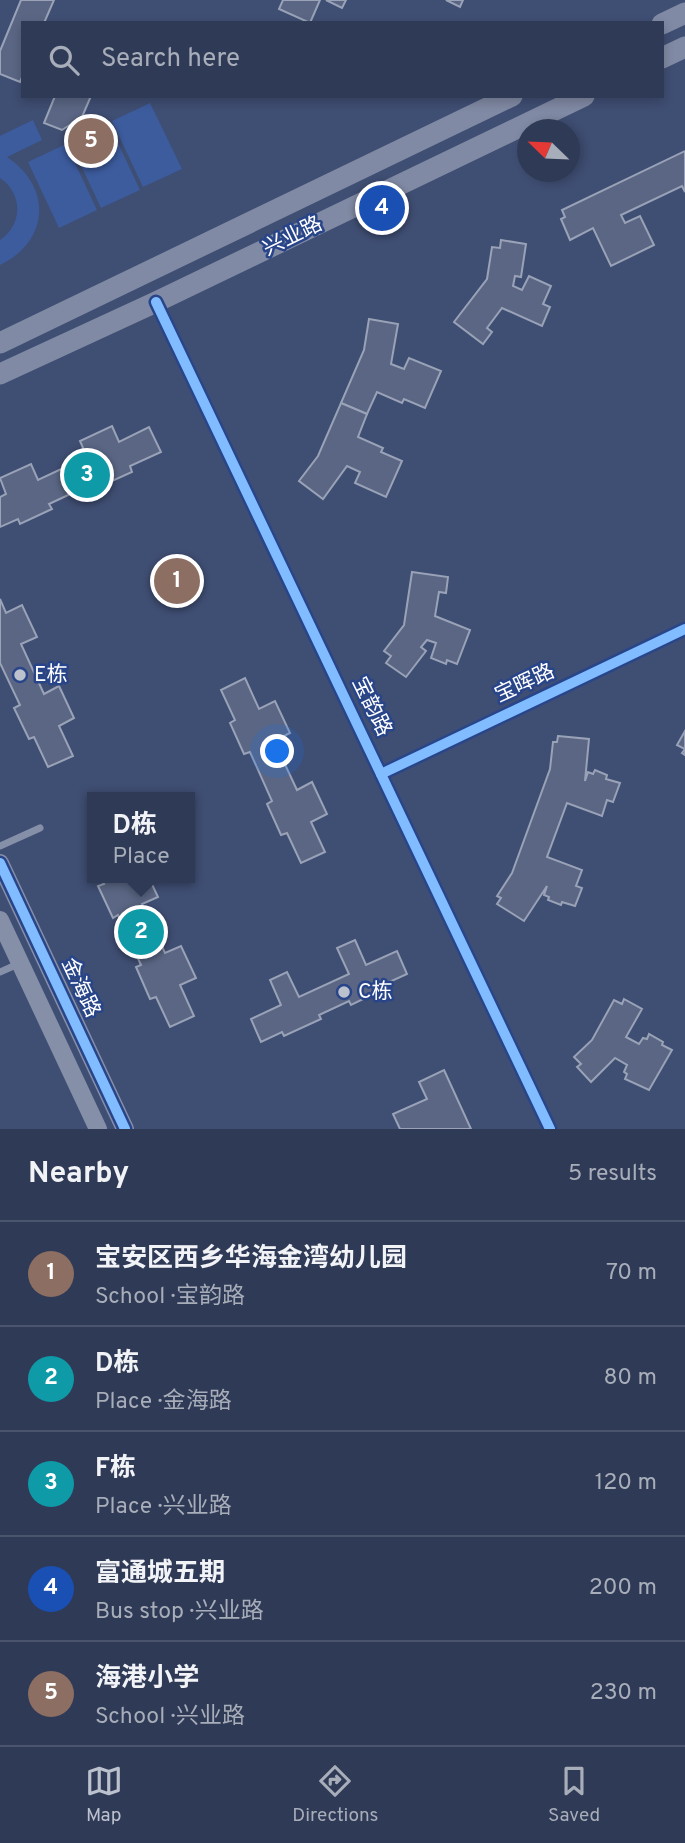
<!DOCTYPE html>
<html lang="en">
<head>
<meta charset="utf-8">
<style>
	:root { --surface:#2f3a56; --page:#37415c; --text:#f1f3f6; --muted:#a7adb9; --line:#4a546c; --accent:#bcc1ce }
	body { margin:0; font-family:Overpass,"Noto Sans SC",sans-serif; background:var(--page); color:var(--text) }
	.compass { position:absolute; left:517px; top:119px; width:63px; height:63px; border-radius:50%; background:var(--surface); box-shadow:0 4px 10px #0003; rotate:293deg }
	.you { position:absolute; left:278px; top:752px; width:24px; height:24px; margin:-18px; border:5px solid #fff; border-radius:50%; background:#1a73e8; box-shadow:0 0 0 10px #1a73e833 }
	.badge { display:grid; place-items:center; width:46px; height:46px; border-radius:50%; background:var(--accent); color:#fff; font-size:23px; font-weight:700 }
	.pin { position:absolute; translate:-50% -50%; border:4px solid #fff; box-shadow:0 2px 7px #0006 }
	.popup { position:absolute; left:87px; top:792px; width:108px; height:91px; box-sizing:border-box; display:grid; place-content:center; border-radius:0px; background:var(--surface); filter:drop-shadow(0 2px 5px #0005); font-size:23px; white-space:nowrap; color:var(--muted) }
	.popup b { font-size:26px; color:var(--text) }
	.popup::after { content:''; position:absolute; left:50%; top:100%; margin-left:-14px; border:14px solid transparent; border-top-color:var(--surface) }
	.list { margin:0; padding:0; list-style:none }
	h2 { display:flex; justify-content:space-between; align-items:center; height:91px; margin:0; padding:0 28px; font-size:30px }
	h2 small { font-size:23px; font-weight:400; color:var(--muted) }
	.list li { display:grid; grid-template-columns:46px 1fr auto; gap:21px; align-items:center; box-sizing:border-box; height:105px; padding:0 28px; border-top:2px solid var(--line) }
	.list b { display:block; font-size:26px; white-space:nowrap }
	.list p { margin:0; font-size:23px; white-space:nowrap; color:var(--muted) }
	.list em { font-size:23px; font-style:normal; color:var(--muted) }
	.icon { flex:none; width:38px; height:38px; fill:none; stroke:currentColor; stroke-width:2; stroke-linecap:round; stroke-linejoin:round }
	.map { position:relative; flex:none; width:685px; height:1129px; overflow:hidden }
	.search { position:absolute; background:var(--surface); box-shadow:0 4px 10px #0003; left:21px; right:21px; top:21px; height:77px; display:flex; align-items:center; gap:18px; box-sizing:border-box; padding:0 24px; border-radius:0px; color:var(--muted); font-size:26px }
	.sheet { height:616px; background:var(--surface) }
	nav { display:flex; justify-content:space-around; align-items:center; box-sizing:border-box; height:98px; border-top:2px solid var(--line); background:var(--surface); font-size:19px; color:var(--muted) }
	nav a { display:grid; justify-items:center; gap:4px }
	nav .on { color:var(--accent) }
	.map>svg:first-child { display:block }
	.green { fill:#3d5c9e }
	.building { fill:#5a6684; stroke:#99a2b6; stroke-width:2 }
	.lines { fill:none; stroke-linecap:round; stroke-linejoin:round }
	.service { stroke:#868fa8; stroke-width:7 }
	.minor { stroke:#868fa8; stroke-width:14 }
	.tertiary { stroke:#868fa8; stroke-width:18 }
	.secondary { stroke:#818aa4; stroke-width:21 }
	.cycleway-casing { stroke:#294589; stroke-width:15 }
	.cycleway { stroke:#80bcff; stroke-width:10 }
	.poi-dot { fill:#bcc1ce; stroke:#294589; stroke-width:2.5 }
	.labels { text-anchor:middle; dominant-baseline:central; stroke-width:5; stroke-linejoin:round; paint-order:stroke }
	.street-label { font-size:21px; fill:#fff; stroke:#294589 }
	.poi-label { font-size:21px; fill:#fff; stroke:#294589; text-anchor:start }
</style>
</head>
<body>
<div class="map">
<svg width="685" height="1129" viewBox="0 0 685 1129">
	<rect width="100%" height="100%" fill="#3f4e73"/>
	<g class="green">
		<path d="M150 103 182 169 143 187 112 121Z"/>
		<path d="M33 120 42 140 7 157C52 187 50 241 0 265V240C23 225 23 193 0 178V136Z"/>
		<path d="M109 124 140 190 101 208 70 142Z"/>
		<path d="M66 144 97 210 59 228 28 162Z"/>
	</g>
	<g class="building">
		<path d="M21 0H54L44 23H23V75L20 82 0 74V51Z"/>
		<path d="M283 0H320L310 23 279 9Z"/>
		<path d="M326 0H346L342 8Z"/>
		<path d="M446 0H463L460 7Z"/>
		<path d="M55 96H91L82 117 62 130 44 123Z"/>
		<path d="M685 151V192L682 186 621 215 625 223 640 216 654 245 611 266 593 228 570 240 561 219 565 217 562 210Z"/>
		<path d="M501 240 526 244 521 277 515 276 513 286 522 290 529 276 551 286 543 304 550 307 542 326 502 308 487 328 492 332 483 344 454 322 487 279 492 247 500 248Z"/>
		<path d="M369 319 398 324 391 364 404 369 409 358 441 371 425 408 404 399 402 403 377 392 367 414 341 403 364 350Z"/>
		<path d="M341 403 367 414 358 437 383 448 381 452 402 461 386 497 355 483 360 472 347 466 323 499 299 481 318 456Z"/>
		<path d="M112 426 119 442 149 427 161 452 130 466 132 472 101 486 98 481 49 504 52 509 20 524 18 519 0 527V497L6 494 0 478 31 464 38 480 87 457 80 441Z"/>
		<path d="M412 572 448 577 446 593 439 592 435 616 470 630 457 664 447 660 446 664 431 658 436 643 427 640 421 647 426 651 406 677 386 663 391 656 384 651 404 625Z"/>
		<path d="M0 599 6 613 22 605 37 637 21 644 44 694 59 686 74 718 59 726 73 756 48 767 34 737 29 739 14 708 20 705 0 663Z"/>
		<path d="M245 678 259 709 275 701 290 733 274 741 297 790 312 782 327 814 311 822 325 852 301 863 287 833 281 835 267 804 272 801 250 752 244 754 230 723 235 720 221 690Z"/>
		<path d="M685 731V755L682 753 685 749 677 745Z"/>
		<path d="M558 736 589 739 585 781 588 772 593 774 595 770 607 775 606 779 620 783 613 802 607 800 602 816 567 803 547 857 582 870 576 886 582 888 575 906 562 902 561 905 548 900 549 897 544 895 547 886 524 921 497 904 501 898 497 896 512 873 550 769 553 742H557Z"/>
		<path d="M101 878H149L158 897 142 904 165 953 181 946 196 978 180 985 194 1016 170 1027 156 997 150 999 136 967 141 965 118 915 113 918 98 886 104 884Z"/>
		<path d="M355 940 366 965 397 951 407 974 387 983 388 987 351 1005 349 1001 319 1015 321 1019 284 1036 282 1032 261 1042 251 1019 281 1005 270 980 287 972 299 997 349 974 337 948Z"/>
		<path d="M624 999 642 1009 626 1037 639 1044 643 1038 647 1039 649 1034 663 1042 662 1045 672 1050 649 1090 625 1079 627 1074 624 1072 627 1065 615 1058 591 1082 577 1067 581 1064 574 1057 592 1040 614 1000 622 1004Z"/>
		<path d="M444 1070 471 1129H400L393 1114 427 1099 419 1082Z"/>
	</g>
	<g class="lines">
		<g class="service">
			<path d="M0 846 40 828"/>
			<path d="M0 972 18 964"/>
		</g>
		<g class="minor">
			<path d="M156 302 550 1129"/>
			<path d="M381 774 685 629"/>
		</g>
		<g class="tertiary">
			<path d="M0 863 125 1129"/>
			<path d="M0 920 98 1129"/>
		</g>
		<g class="secondary">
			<path d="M662 24 685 13"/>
			<path d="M662 58 685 47"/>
			<path d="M0 343 512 96"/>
			<path d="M0 374 156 302 584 96"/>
		</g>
		<defs>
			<g id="cycleway">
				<path d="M156 302 550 1129"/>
				<path d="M381 774 685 629"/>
				<path d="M0 863 125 1129"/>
			</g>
		</defs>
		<use href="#cycleway" class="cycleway-casing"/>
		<use href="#cycleway" class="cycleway"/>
	</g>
	<g class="poi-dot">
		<circle cx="20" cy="675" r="7"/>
		<circle cx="344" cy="992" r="7"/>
	</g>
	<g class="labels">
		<g class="street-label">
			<text transform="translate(293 237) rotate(-26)">兴业路</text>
			<text transform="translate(525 684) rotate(-25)">宝晖路</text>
			<text transform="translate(371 707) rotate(64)">宝韵路</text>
			<text transform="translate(80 988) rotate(65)">金海路</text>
		</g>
		<g class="poi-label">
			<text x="34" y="675">E栋</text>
			<text x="358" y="992">C栋</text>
		</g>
	</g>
</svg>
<svg class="compass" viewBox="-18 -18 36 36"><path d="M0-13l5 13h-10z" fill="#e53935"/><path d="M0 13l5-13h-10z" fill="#a7adb9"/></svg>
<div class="you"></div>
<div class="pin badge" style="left:177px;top:581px;background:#8d6e63">1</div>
<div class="pin badge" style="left:141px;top:932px;background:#0f9aa8">2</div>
<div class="popup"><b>D栋</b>Place</div>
<div class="pin badge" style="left:87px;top:475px;background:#0f9aa8">3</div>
<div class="pin badge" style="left:382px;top:208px;background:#1a4fb4">4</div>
<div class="pin badge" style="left:91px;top:141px;background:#8d6e63">5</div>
<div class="search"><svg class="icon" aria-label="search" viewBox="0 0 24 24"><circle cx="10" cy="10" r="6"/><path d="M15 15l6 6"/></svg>Search here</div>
</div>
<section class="sheet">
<h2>Nearby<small>5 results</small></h2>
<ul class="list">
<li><span class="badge" style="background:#8d6e63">1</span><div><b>宝安区西乡华海金湾幼儿园</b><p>School · 宝韵路</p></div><em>70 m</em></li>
<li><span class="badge" style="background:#0f9aa8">2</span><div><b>D栋</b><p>Place · 金海路</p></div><em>80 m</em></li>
<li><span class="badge" style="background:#0f9aa8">3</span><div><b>F栋</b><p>Place · 兴业路</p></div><em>120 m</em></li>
<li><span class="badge" style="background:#1a4fb4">4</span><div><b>富通城五期</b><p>Bus stop · 兴业路</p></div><em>200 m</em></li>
<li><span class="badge" style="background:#8d6e63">5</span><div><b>海港小学</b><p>School · 兴业路</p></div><em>230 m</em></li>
</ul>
</section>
<nav>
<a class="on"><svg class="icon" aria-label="map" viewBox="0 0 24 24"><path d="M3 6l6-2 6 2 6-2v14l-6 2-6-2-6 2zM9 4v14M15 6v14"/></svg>Map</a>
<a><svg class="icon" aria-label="directions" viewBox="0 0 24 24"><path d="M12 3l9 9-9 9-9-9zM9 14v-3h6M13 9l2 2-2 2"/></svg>Directions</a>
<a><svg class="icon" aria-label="saved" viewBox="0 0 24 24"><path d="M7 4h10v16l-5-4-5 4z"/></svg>Saved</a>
</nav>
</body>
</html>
